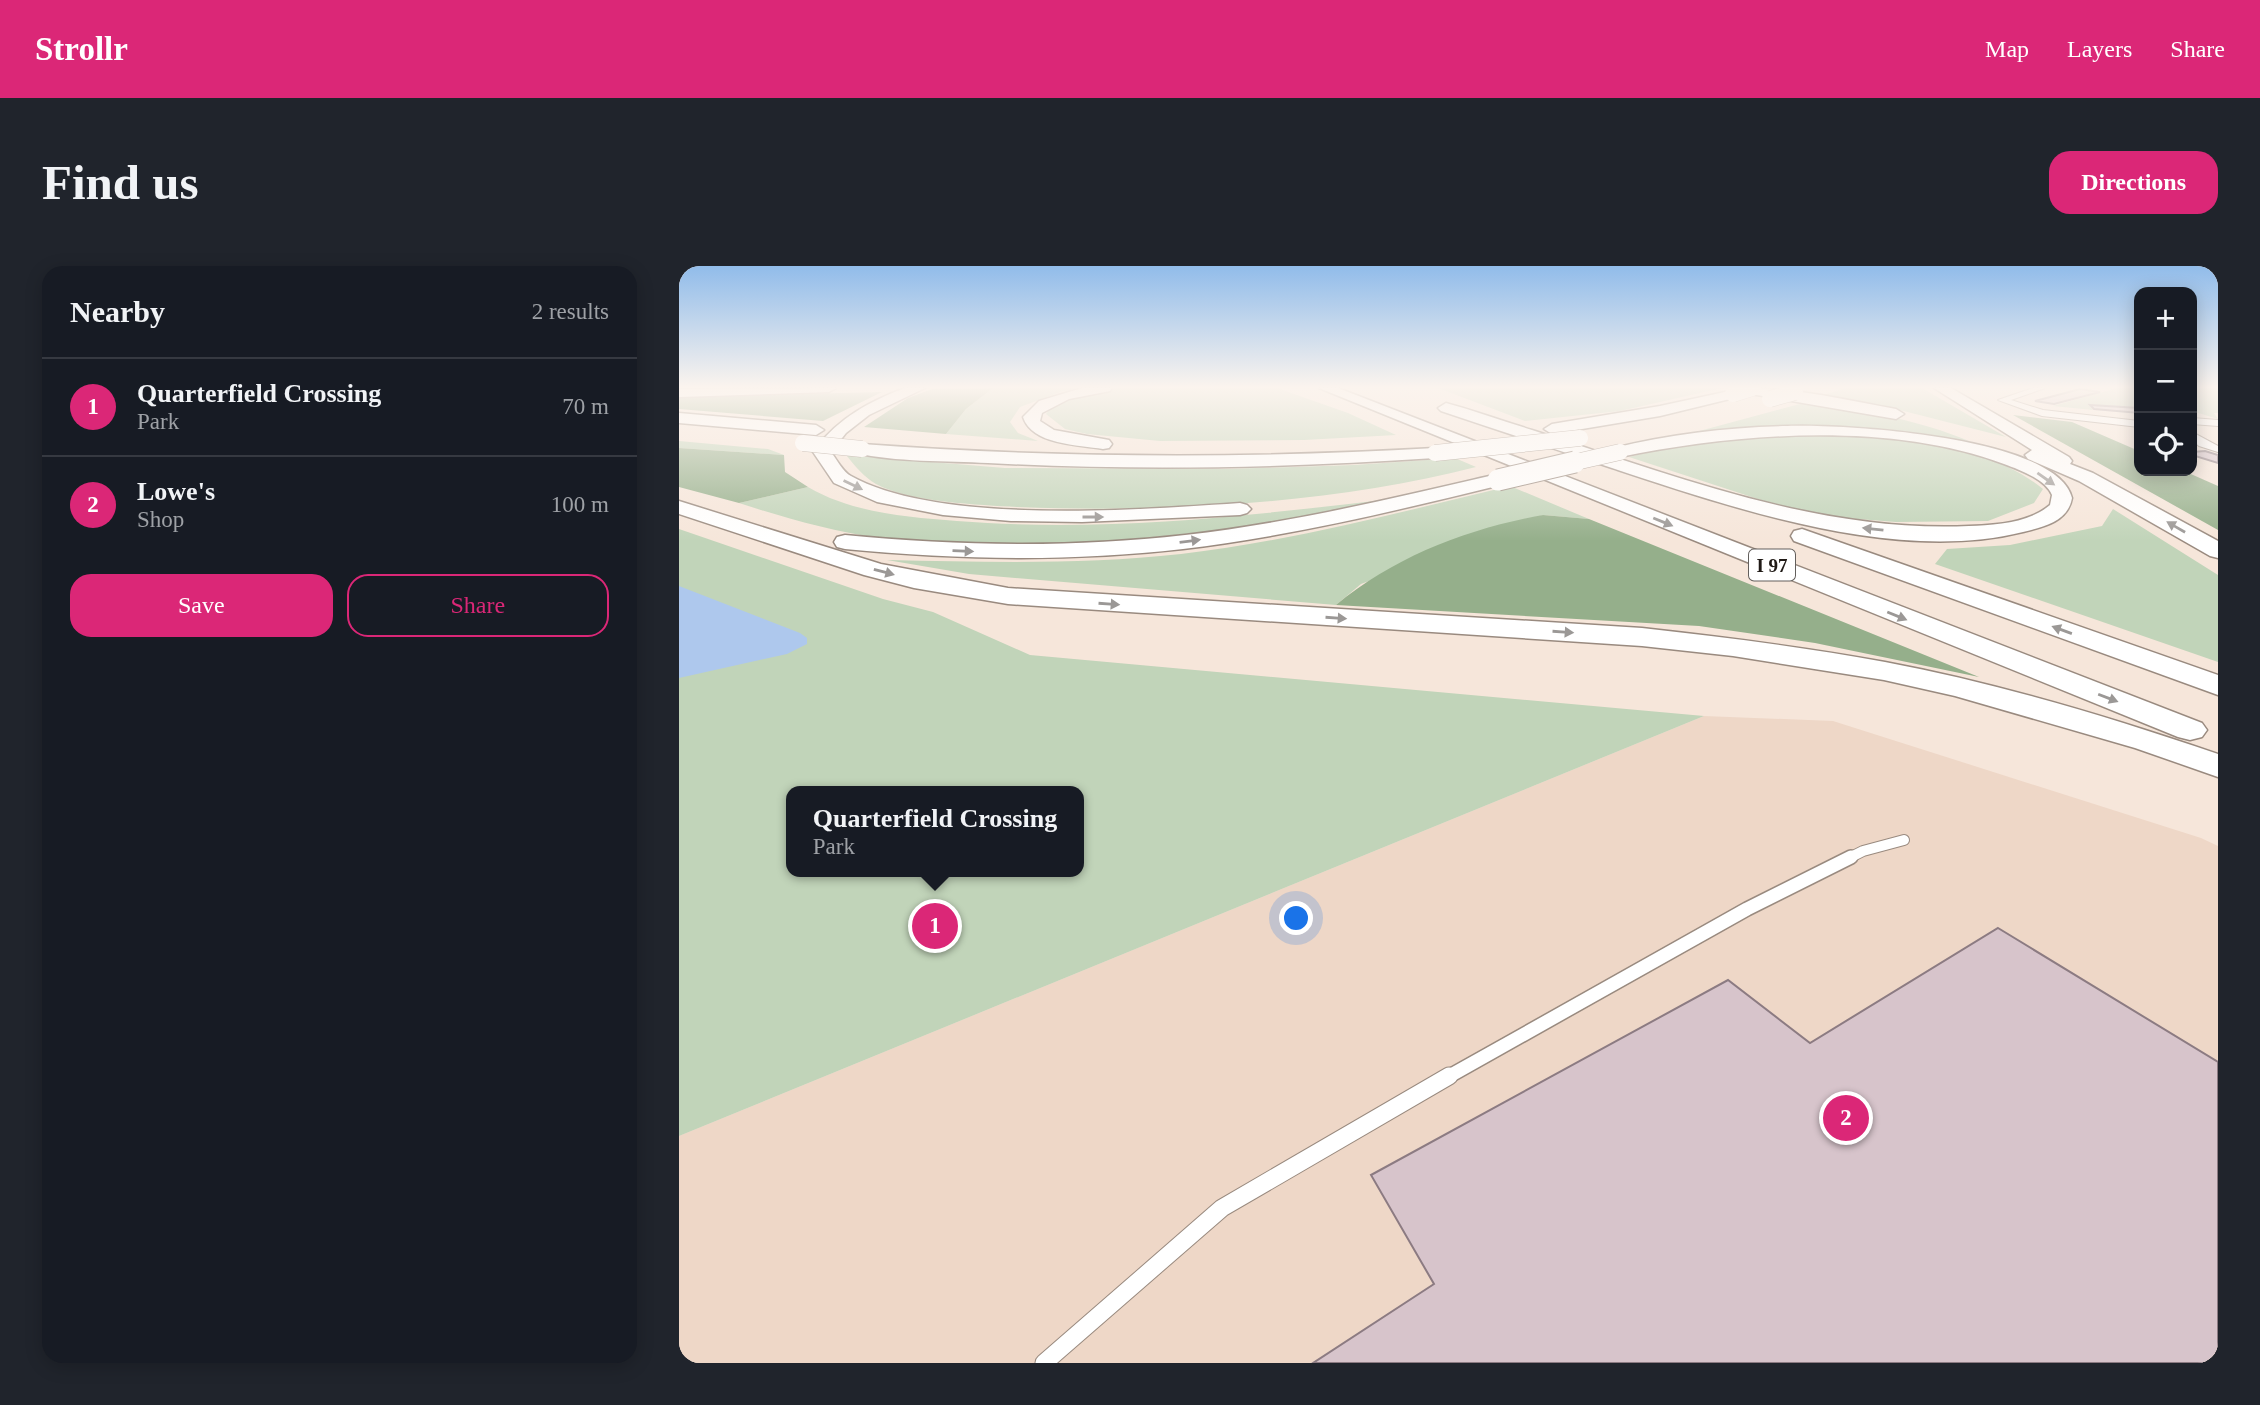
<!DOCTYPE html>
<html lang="en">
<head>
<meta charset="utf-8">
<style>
	:root { --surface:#171b24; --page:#20242c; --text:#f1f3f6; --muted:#9ea1a6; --line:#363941; --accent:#db2777 }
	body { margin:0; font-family:"Times New Roman",serif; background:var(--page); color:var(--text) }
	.controls { position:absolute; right:21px; top:21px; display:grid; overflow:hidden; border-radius:14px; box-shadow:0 4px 18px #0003 }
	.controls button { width:63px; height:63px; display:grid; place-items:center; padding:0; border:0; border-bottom:2px solid var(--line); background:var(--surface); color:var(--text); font:35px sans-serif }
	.you { position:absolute; left:618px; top:653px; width:24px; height:24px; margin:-18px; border:5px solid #fff; border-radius:50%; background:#1a73e8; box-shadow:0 0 0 10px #1a73e833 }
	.badge { display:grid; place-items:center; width:46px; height:46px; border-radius:50%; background:var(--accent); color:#fff; font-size:23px; font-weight:700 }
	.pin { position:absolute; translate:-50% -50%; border:4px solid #fff; box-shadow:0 2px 7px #0006 }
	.popup { position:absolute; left:107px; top:520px; width:298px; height:91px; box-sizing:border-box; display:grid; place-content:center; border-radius:14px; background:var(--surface); filter:drop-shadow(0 2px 5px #0005); font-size:23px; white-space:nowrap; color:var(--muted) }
	.popup b { font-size:26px; color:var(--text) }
	.popup::after { content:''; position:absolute; left:50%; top:100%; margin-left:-14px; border:14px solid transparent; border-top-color:var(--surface) }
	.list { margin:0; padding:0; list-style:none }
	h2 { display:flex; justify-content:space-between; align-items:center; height:91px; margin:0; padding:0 28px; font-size:30px }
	h2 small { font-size:23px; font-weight:400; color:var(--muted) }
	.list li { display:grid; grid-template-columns:46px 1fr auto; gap:21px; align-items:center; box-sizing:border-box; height:98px; padding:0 28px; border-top:2px solid var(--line) }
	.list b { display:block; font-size:26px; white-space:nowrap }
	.list p { margin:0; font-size:23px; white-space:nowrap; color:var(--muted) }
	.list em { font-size:23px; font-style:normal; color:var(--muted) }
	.actions { display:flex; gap:14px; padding:21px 28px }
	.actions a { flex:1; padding:16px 0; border:2px solid var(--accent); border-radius:21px; text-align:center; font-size:24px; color:var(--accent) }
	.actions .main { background:var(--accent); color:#fff }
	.icon { flex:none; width:38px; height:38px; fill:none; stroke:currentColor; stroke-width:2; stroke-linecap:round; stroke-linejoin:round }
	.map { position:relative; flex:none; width:1539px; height:1097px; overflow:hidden; border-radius:21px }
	header { display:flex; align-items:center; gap:42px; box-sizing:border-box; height:98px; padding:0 35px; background:var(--accent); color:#fff }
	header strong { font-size:33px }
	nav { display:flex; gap:38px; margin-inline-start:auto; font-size:24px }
	.intro { display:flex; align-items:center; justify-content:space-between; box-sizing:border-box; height:168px; padding:0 42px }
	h1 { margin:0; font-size:49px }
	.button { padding:18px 32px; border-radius:21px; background:var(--accent); color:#fff; font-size:24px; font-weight:700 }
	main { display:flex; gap:42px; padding:0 42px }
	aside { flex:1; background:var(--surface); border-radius:21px; box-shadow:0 4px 18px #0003 }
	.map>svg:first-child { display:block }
	.built { fill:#eed7c7 }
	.green { fill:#c1d4b9; fill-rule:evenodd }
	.forest { fill:#95af8b }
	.water { fill:#aec8ed }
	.building { fill:#d7c4cb; stroke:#8c7b82; stroke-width:2 }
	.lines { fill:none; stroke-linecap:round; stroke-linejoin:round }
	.lane-far2-casing { stroke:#998a7f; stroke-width:12 }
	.lane-far1-casing { stroke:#998a7f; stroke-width:16 }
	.lane-casing { stroke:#998a7f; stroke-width:19 }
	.street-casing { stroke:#998a7f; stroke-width:2 }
	.highway-casing { stroke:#998a7f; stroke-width:3 }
	.lane-far2 { stroke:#fff; stroke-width:10 }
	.lane-far1 { stroke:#fff; stroke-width:13 }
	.lane { stroke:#fff; stroke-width:17 }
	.street { fill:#fff; fill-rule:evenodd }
	.highway { fill:#fff; fill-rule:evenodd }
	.highway-bridge-far1-casing { stroke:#998a7f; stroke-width:17; stroke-linecap:butt }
	.highway-bridge-casing { stroke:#998a7f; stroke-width:23; stroke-linecap:butt }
	.highway-bridge-far1 { stroke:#fff; stroke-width:16 }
	.highway-bridge { stroke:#fff; stroke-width:21 }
	.oneway { fill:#9b9896 }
	.labels { text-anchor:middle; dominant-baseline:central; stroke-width:6; stroke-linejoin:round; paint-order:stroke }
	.shield { fill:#fff; stroke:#635f5c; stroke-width:2 }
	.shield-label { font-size:19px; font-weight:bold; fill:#201a16 }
</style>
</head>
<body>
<header>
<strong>Strollr</strong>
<nav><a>Map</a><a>Layers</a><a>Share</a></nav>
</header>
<div class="intro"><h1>Find us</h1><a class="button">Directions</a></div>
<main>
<aside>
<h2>Nearby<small>2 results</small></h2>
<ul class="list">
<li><span class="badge">1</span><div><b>Quarterfield Crossing</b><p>Park</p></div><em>70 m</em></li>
<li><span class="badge">2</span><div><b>Lowe's</b><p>Shop</p></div><em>100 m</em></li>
</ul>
<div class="actions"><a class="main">Save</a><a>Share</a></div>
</aside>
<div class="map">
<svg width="1539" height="1097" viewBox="0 0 1539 1097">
	<rect width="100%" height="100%" fill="#f6e6da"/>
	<path class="built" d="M1025 450 1154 455 1522 572 1539 580V1097H0V870Z"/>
	<g class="green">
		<path d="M314 122H404L384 125 341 141 331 156 339 167 359 175 267 168 287 143Z"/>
		<path d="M442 122H598L669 147 717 169 625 174 481 175 408 168 386 163 367 148C380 128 421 125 442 122Z"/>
		<path d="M759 122H1043L941 145 846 155Z"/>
		<path d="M1166 122H1243L1327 171 1201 139 1145 129Z"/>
		<path d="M1438 122H1460V141L1410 139 1414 144 1374 140Z"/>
		<path d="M1513 122H1539V147H1535L1539 153 1513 145Z"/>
		<path d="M1132 135C1185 145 1240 154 1290 175L1161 160H1099L1013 167Z"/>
		<path d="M1122 168C1203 171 1298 170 1364 223L1355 237 1309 255 1217 256 1154 251 1103 241 950 191 1013 176Z"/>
		<path d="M0 175 89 183 105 189 0 182Z"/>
		<path d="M167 189 326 202 547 203 675 199 776 192 797 201C653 238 486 247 338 241 301 239 230 236 197 218 185 211 176 200 167 189Z"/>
		<path d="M831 220 910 253 864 249 682 318 657 339 290 308 208 294C306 296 404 299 502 288 613 275 722 246 831 220Z"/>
		<path d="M129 221C173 247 228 251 278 255 429 267 578 249 728 231 579 263 427 284 274 276 249 275 224 276 199 272 152 265 106 252 60 237Z"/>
		<path d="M1434 243 1539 309V396L1256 298 1268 283 1331 279 1423 260Z"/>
		<path d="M0 263 204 333 254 346 351 389 1025 450 0 870ZM112 525H400V606H112Z"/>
	</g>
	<g class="forest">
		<path d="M314 122 287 143 267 168 185 161 229 132 253 123Z"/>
		<path d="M203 126 144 155 0 143V131Z"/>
		<path d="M1334 149 1393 156 1460 185V205H1505L1539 220V264Z"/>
		<path d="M0 182 105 189 106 206 129 221 60 237 0 221Z"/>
		<path d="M864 249 910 253 1300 411 1136 377 1020 360 657 339C717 290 788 263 864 249Z"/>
	</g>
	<path class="water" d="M0 320 121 367 128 372V378L108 388 0 412Z"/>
	<g class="building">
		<path d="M1401 123 1421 126 1375 138 1356 135Z"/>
		<path d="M1411 139 1460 142V147L1415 143Z"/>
		<path d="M1526 185 1539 189V197L1513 189V186Z"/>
		<path d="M1319 662 1539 796V1097H634L755 1018 692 909 1049 714 1131 777Z"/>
	</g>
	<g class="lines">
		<defs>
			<path id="lane-far2" d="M1168 593 1184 585 1225 574"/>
			<path id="lane-far1" d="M767 812 1068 643 1172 591"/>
			<path id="lane" d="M365 1097 543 942 770 810"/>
			<g id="street">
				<path d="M1354 122H1366L1332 134 1364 144 1460 155V161L1363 150 1319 134Z"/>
				<path d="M1513 152 1539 154V160L1513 158Z"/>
				<path d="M1513 166 1539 180V186L1520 180 1513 174Z"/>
			</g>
			<g id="highway">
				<path d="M157 122 150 126 0 131V123Z"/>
				<path d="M226 122H246L190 149 167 167 152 186C158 194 164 206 172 210 260 259 460 244 561 237L568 239 572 243 568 247 561 249 403 256 332 255 264 249 198 236 155 217 134 186 137 182C160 152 191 135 226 122Z"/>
				<path d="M403 122H433L431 125 390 133 363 147 361 155 375 164 430 174 433 178 430 182 424 183C400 179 353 179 344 151L360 135Z"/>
				<path d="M640 122H659L1523 457 1528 464 1523 471 1511 474 1499 471Z"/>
				<path d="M1054 122C1108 120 1164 133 1217 143L1225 148 1217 153 1060 126 1059 131 981 150 873 168 865 163 873 158 981 140 1055 124Z"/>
				<path d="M1255 122H1272L1390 191 1393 195 1391 198 1414 207 1539 275V292L1531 290 1400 215 1349 193 1346 189 1353 184Z"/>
				<path d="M767 137C796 145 824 155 853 164 994 209 1139 267 1290 260 1316 259 1350 257 1371 239L1373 229C1366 213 1341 204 1325 198 1209 155 1060 167 941 191L932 186 935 182C991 168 1051 161 1109 160 1163 158 1378 170 1393 232 1389 256 1364 261 1344 266 1217 298 1054 242 933 202 876 183 819 164 762 145L759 142Z"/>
				<path d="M0 147 137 159 145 164 137 169 0 157Z"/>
				<path d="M183 178C374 192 564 193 756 182L765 187 756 192C607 202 458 205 309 197 269 195 215 196 177 187L174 183Z"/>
				<path d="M819 208 829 214 826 218C720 244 613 270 504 283 391 296 279 294 166 283L158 281 155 276 158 271 166 269C279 280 393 282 506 269 612 257 715 232 819 208Z"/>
				<path d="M0 235 202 298 329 322 963 362C1044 371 1125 381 1206 396 1318 417 1431 451 1539 488V511L1456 482 1276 430 1205 414 1054 390 963 380 329 338 235 322 185 309 0 248Z"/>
				<path d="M1123 263 1539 409V429L1115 275 1112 270 1115 265Z"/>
			</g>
		</defs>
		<use href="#lane-far2" class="lane-far2-casing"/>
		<use href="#lane-far1" class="lane-far1-casing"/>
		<use href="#lane" class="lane-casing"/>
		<use href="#street" class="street-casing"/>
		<use href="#highway" class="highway-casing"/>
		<use href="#lane-far2" class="lane-far2"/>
		<use href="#lane-far1" class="lane-far1"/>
		<use href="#lane" class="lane"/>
		<use href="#street" class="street"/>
		<use href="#highway" class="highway"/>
		<defs>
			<g id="highway-bridge-far1">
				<path d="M1054 128 1073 122"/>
				<path d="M1091 133 1116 126"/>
				<path d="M124 177 183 183"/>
				<path d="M756 187 901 172"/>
				<path d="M888 198 941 186"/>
			</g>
			<path id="highway-bridge" d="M819 214 896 196"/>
		</defs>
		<use href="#highway-bridge-far1" class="highway-bridge-far1-casing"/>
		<use href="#highway-bridge" class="highway-bridge-casing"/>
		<use href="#highway-bridge-far1" class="highway-bridge-far1"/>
		<use href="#highway-bridge" class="highway-bridge"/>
	</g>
	<defs><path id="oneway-solid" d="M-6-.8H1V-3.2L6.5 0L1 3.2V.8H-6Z" transform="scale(1.75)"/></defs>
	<g class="oneway">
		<use href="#oneway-solid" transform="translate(1367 213) rotate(35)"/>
		<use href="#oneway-solid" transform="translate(174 219) rotate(26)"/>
		<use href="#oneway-solid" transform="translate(414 251)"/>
		<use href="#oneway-solid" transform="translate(984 256) rotate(22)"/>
		<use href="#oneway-solid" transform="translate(1497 261) rotate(-150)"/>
		<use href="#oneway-solid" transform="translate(1194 263) rotate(-174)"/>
		<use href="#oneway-solid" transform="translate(511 275) rotate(-7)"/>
		<use href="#oneway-solid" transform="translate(284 285) rotate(2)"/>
		<use href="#oneway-solid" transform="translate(205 306) rotate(15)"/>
		<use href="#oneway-solid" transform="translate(430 338) rotate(4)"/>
		<use href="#oneway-solid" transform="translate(1218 350) rotate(22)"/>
		<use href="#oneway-solid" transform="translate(657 352) rotate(4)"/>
		<use href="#oneway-solid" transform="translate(1383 364) rotate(-160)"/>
		<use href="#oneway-solid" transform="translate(884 366) rotate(4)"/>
		<use href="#oneway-solid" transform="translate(1429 432) rotate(21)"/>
	</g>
	<linearGradient id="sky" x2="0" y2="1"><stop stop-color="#91bcea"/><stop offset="0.44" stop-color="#fbf4ee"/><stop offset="1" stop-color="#fbf4ee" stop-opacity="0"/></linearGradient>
	<rect width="1539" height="275" fill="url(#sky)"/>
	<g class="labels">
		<rect class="shield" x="1070" y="283.5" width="46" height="31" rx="5"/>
		<g class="shield-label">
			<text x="1093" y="299">I 97</text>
		</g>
	</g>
</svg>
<div class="controls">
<button>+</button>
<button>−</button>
<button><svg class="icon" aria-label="locate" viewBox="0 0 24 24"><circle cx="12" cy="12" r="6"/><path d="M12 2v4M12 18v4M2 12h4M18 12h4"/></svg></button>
</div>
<div class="you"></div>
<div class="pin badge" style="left:256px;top:660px">1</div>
<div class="popup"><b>Quarterfield Crossing</b>Park</div>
<div class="pin badge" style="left:1167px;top:852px">2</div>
</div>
</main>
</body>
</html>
